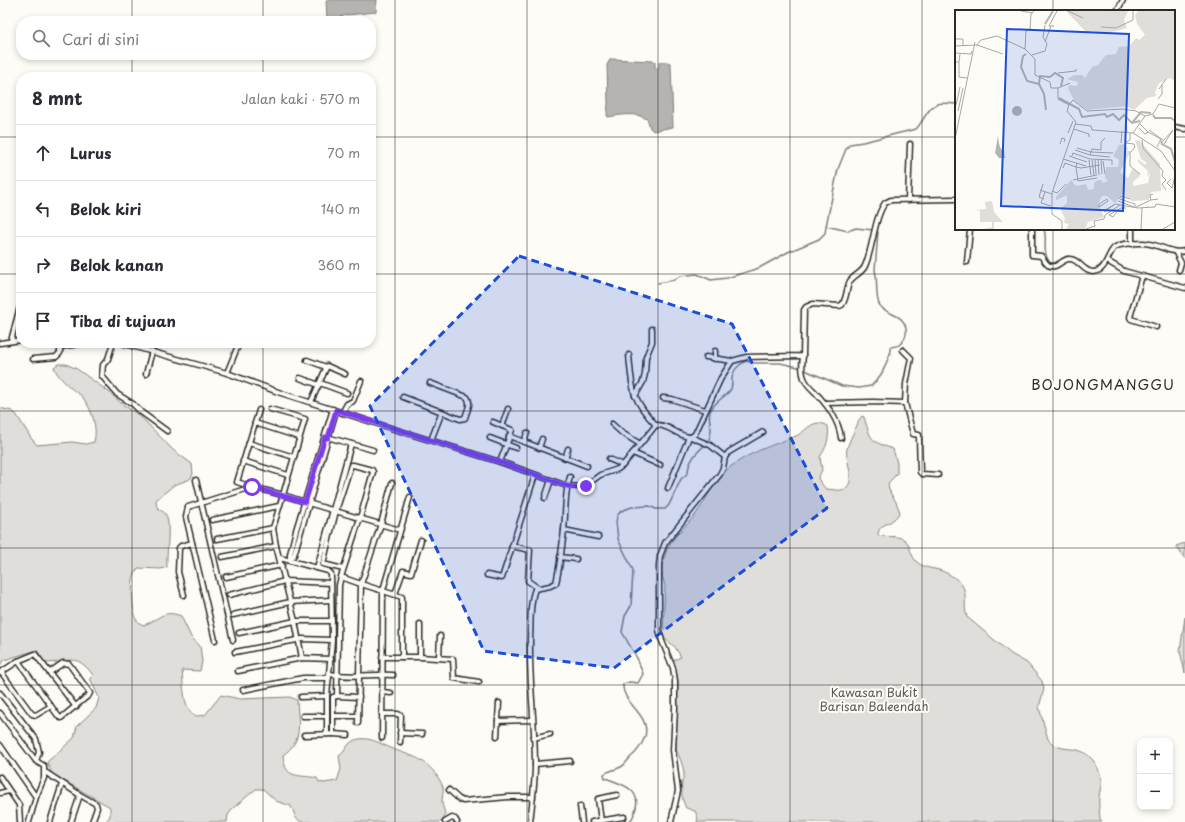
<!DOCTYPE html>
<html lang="id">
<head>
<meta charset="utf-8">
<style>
	:root { --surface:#fff; --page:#f7f7f7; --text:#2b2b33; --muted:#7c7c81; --line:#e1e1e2 }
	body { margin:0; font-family:"Playpen Sans",sans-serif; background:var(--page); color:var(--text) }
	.controls { position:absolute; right:12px; bottom:12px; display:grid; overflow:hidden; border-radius:8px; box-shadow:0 2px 6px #0003 }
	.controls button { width:36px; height:36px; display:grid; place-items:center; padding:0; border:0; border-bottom:1px solid var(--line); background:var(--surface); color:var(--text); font:20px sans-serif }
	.stop { position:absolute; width:12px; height:12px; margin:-9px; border:3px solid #7c3aed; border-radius:50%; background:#fff }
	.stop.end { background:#7c3aed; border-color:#fff; box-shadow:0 1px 4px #0008 }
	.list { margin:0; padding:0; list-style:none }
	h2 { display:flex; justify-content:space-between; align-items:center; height:52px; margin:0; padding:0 16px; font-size:17px }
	h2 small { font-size:13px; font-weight:400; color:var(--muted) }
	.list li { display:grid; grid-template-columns:26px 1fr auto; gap:12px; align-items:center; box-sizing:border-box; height:56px; padding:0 16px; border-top:1px solid var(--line) }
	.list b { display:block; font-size:15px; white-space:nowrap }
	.list em { font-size:13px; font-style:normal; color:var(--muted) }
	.icon { flex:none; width:22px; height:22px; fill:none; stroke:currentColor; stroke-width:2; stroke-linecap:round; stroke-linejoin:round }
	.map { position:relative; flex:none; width:1185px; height:822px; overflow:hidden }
	.search { position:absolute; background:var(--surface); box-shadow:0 2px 6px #0003; left:16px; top:16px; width:360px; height:44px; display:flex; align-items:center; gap:10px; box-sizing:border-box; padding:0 14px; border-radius:16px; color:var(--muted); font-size:15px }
	.panel { position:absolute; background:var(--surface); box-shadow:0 2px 6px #0003; left:16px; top:72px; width:360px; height:276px; border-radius:16px }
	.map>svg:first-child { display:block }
	.green { fill:#dfdeda; stroke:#858482 }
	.water { fill:#b5b4b1; stroke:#7e7d7b }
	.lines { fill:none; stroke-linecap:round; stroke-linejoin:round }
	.stream { stroke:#7e7d7b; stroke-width:1.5 }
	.minor-casing { stroke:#2b2b2b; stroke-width:7 }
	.minor { stroke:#fdfcf7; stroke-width:4 }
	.route { stroke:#7c3aed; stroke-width:5 }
	.marked { fill:#1d4ed8; fill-opacity:0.2; stroke:#1d4ed8; stroke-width:3; stroke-dasharray:8 5; stroke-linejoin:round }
	.grid { fill:none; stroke:#2b2b2b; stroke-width:1; stroke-opacity:0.55 }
	.labels { text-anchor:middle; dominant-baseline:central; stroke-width:4; stroke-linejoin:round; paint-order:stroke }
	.park-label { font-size:12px; fill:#585857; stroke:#fdfcf7 }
	.quarter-label { font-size:14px; letter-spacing:1px; fill:#2b2b2b; stroke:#fdfcf7 }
	.inset-river { fill:none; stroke:#b5b4b1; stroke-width:2 }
	.inset-road { fill:none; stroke:#a9a8a5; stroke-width:1 }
	.view { fill:#1d4ed8; fill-opacity:0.15; stroke:#1d4ed8; stroke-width:2 }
	.inset-edge { fill:none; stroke:#2b2b2b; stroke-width:2 }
</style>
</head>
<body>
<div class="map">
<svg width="1185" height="822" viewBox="0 0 1185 822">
	<rect width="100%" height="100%" fill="#fdfcf7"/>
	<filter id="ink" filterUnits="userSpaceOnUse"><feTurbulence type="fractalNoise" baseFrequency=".025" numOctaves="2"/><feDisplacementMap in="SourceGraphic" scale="8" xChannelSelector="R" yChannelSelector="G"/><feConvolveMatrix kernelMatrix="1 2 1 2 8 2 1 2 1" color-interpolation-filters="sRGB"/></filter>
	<g filter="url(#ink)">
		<g class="green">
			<path d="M58 364H66L77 369 109 392 121 403 141 417 173 450 192 464 193 474 191 478 188 480 174 485 156 500C156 512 162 508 166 515 171 523 166 556 167 567L161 569 138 568C129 578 133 602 134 615 136 620 138 623 144 625 160 619 163 609 181 616L191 637 200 646 202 661 200 671 182 670C183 681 183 713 196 716 199 716 203 715 205 715L221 695 240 699 290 697 297 700C298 722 304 741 283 755 285 780 297 774 317 778L319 782 324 783 337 781 341 769 339 756C348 750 346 741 359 739 370 737 381 744 391 748 411 757 420 755 435 773 438 777 441 782 443 787 444 791 442 797 442 802 443 811 448 813 442 822H301L296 818 291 806 276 801 263 789H256L233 808 228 815 227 822H106L110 816V807L52 774 47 762 74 738 77 726 96 708 99 698 90 678 93 675C75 651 69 663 45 663L37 650 4 660 0 665V408L12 411 16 414 31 438 37 445 72 442 86 444 94 442C98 429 92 409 83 398 82 395 78 394 76 392 69 387 56 375 54 367Z"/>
			<path d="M862 416 864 417C871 440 870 441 893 449L897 463V474L889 482 888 487 891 494 896 502 900 512C897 516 894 520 890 522 883 526 878 527 878 536 886 537 898 535 905 540 910 543 910 557 918 563 925 568 931 568 939 570 946 572 957 578 962 585 968 595 963 606 967 617L1011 654 1027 663 1042 681 1044 689 1039 707 1048 739C1055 748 1062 748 1072 749 1088 750 1099 764 1101 780 1102 786 1099 792 1099 798 1098 805 1100 813 1100 820L1102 822H697L698 818 695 811 686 808C682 801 681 791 682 783 682 780 684 777 684 774 684 769 679 754 676 750L678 681 674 660 681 657 675 647 664 638 663 633 665 585C661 576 661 564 665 555 670 538 686 527 696 514 707 499 715 479 730 467 750 452 773 445 796 436 807 431 813 417 828 426 830 438 826 448 820 457L822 470 818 478 820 482 826 489C831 489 838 491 842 490 859 485 844 459 847 449 849 440 856 429 859 420Z"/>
			<path d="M1185 543V559L1176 546Z"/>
			<path d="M1185 617V673L1180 651Z"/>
		</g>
		<g class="water">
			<path d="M326 0H377L376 12 347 15 329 20 327 19Z"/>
			<path d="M611 59 653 61 655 62V68H659V62H668L671 64 673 127 653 131 650 128 647 119C636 112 620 115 608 117L607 115 608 103 607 65 609 61Z"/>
		</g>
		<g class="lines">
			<g class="stream">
				<path d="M1044 229C1048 242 1041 251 1050 263H1055L1067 256 1074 258"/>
				<path d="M873 230 856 228 848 231 826 226 838 169 846 149 850 144 863 142 916 129C923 122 927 108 937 104 942 102 950 104 956 104"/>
				<path d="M1083 265 1093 270C1115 261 1100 237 1140 241"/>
				<path d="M658 283 674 280 680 276 688 275 697 274 711 280 727 278 759 268 788 252 819 239 825 233 826 227"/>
				<path d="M708 442C709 439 711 434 711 430 711 424 708 418 710 412 714 401 725 398 731 389 732 386 732 383 732 379 732 371 739 364 746 361L753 363H780L798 367 842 386 859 388 871 386 876 381 882 373 890 354V347C893 346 896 347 899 345 907 339 909 328 902 320 896 313 883 313 879 304 875 294 878 281 875 270L878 232 876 231"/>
				<path d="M628 822C633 820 633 816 635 811 643 789 621 784 605 778L604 774C610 770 615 770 621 767 625 765 628 759 632 756 638 751 641 746 644 739 654 716 621 704 623 684L630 682 638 683 643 674 637 658 622 632 625 616 631 606 633 570 618 539 616 522 617 516 621 511 632 507 649 506 656 509H665L669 505 681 479 688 473C688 461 697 452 705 445"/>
			</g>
			<defs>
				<g id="minor">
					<path d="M1117 11 1123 0"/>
					<path d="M1174 127 1185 129"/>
					<path d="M908 200 910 144"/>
					<path d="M1032 229V255L1041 256C1043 258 1045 263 1048 265 1058 270 1062 258 1070 259 1079 259 1083 272 1093 272 1106 272 1107 255 1114 248 1120 243 1134 243 1141 243 1157 242 1170 255 1185 251"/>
					<path d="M1132 244V229"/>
					<path d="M1176 253 1181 263 1179 270"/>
					<path d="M1107 261 1124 271 1185 288"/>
					<path d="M967 262 970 229"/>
					<path d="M1142 276 1130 317 1131 319 1156 327"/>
					<path d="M11 341 21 303"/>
					<path d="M0 343 21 340"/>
					<path d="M48 343 60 347 84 343"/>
					<path d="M113 343 108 359 103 365 102 376 117 394 133 404 141 412 167 431"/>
					<path d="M121 343 227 373 281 393 381 425 500 462 567 486 584 487 600 475 618 469 623 465 656 425C669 424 678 437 691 437L695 434 721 378 732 361 747 357 803 356 804 310 806 307 813 304 839 306 842 305C847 298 846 289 850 281 854 275 862 273 865 266 873 248 874 218 885 203L891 200 956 199"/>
					<path d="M903 350 911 358 906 384 905 403 913 434 919 435V437L920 472 922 474 938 475"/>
					<path d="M715 351V359"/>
					<path d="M629 355C632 388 631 399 656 425"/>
					<path d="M803 356C802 363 801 371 804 378 806 384 811 388 815 392 827 405 839 420 841 438"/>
					<path d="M706 357 732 361"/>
					<path d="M33 359 56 357 60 353V347"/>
					<path d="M307 360 326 367"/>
					<path d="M227 373 239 343"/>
					<path d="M146 374 152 351"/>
					<path d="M300 378 319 385"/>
					<path d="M320 383 347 393"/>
					<path d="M430 383 467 397C472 404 467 410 465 418L460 419 442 412"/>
					<path d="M635 396 643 382 645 374 646 357 652 342V329"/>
					<path d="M403 397 442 412 431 440"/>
					<path d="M663 398 672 399 705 410"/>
					<path d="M311 402 327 366 345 374"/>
					<path d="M825 403 873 402 905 403"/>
					<path d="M342 413 347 404 353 401 361 381"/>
					<path d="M493 422 512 430 500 462"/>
					<path d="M255 423 299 437"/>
					<path d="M612 424 622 433 640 444"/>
					<path d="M502 426 508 409"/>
					<path d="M509 436 587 466"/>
					<path d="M327 437 373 450"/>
					<path d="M490 438 516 448"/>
					<path d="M524 442 527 433"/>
					<path d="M249 443 294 457"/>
					<path d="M539 448 542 439"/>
					<path d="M633 453 660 465"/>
					<path d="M725 457 729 452 763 432"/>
					<path d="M565 458 568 449"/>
					<path d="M609 459 623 465"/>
					<path d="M243 461 288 475"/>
					<path d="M196 480 233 640"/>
					<path d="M392 483 381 524 361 584 402 597V657"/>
					<path d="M252 487 237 482 259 410"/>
					<path d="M668 488 689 437"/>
					<path d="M545 498 551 480"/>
					<path d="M308 503 400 530"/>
					<path d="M212 520 279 506"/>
					<path d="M564 530 598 537"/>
					<path d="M217 539 273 528"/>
					<path d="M512 546 530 550 528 581 538 588"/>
					<path d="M222 557 276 546"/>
					<path d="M560 557 576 559"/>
					<path d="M280 558 328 571 331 574 332 640 327 696V734"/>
					<path d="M291 559 294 555 336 411"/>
					<path d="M290 561V554L296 530 333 409"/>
					<path d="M317 568 351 444"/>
					<path d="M487 575 502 578 535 475"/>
					<path d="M226 577 282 565"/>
					<path d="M341 577 361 584 358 723"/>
					<path d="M395 594 403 571 411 573 421 540"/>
					<path d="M184 595 178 572 179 548 181 546 192 543"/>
					<path d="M229 595 285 581 331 583"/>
					<path d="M233 615 290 602 331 600"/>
					<path d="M239 633 295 621H332"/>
					<path d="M215 640 186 517 188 507 252 487 283 495 305 419 270 409"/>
					<path d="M235 652 302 639 332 640"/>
					<path d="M382 657H420L453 659 454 678 479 682"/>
					<path d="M420 657V624"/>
					<path d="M439 657 440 636"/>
					<path d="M302 658 295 621 276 546 273 528 283 495 305 502"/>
					<path d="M18 661 59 717 61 718 89 695 90 693 69 664 63 663 50 672"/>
					<path d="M238 671 302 658 331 659"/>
					<path d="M1 672 32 714 36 715 51 706"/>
					<path d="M0 673 18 661 35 654 76 707"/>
					<path d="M330 674C351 678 371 674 393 675"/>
					<path d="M243 690 303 678H329"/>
					<path d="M382 692 391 693"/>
					<path d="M0 693 36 739 39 752 36 761"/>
					<path d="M337 696 359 697"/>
					<path d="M301 697 327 696"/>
					<path d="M0 713 36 761 44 766V778L36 797"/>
					<path d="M382 714H398L401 716 400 742"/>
					<path d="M303 716H327"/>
					<path d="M333 716H358"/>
					<path d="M498 721 532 720"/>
					<path d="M400 733 422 734"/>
					<path d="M333 734 348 735"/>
					<path d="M304 735 333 734V697L337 696 339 585 341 577 360 518 373 472 372 470 353 465H351L336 511 323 564 343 569"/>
					<path d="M497 736 499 703"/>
					<path d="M382 738 383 590 410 497"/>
					<path d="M533 738 550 734"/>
					<path d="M0 745 36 797 29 822"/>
					<path d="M535 764 570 761"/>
					<path d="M45 772 80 795 96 804 97 808 92 822"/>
					<path d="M0 777 19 805 20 822"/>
					<path d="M449 790 459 799 463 801 508 797H533"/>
					<path d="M0 793 9 791"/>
					<path d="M580 806 582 822"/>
					<path d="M601 821 598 799 617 795"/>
					<path d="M50 822 62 784"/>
					<path d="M71 822 80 795"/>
					<path d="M445 822 452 818 455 819 457 822"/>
					<path d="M530 822C532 803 535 784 535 765 535 723 529 682 530 640 531 624 529 604 535 589L550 586 556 583C560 566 562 548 564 530 566 513 564 493 570 477"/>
					<path d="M592 822 624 817"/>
					<path d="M671 822 678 791 673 750 675 708V681L673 668 662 641 659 630V565L660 556 665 543 720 474 723 468 725 457 710 445 691 437"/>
				</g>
			</defs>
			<use href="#minor" class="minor-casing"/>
			<use href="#minor" class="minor"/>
		</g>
	</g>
	<g class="lines" filter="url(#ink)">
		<path class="route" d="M252 487 305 502 325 437 328 438 336 410 500 462 567 486 580 488 586 486"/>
	</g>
	<path class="marked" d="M519 256 732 324 827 508 614 668 484 651 370 406Z"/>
	<path class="grid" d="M132 0V21M263 0V21M395 0V822M527 0V822M658 0V822M790 0V822M922 0V822M1053 0V11M132 55V77M263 55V77M0 137H21M371 137H956M1174 137H1185M1053 229V822M0 274H21M371 274H1185M132 343V822M263 343V822M0 411H1185M0 548H1185M0 685H1185"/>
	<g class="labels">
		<g class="park-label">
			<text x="874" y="692">Kawasan Bukit<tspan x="874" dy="14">Barisan Baleendah</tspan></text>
		</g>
		<g class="quarter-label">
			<text x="1103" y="384">BOJONGMANGGU</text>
		</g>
	</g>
	<g transform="translate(955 10)">
		<rect width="220" height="220" fill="#fdfcf7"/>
		<path d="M111 1H173L169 10 172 18 149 24 137 21 133 24ZM183 1H220V71L215 68 204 73 200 82 201 86 192 88 179 100 171 96 132 100 119 90 113 78 114 75 122 76 123 72 112 69 119 65H127L130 68 137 57 143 55 151 45 161 44 164 37 174 36 181 28 184 30 190 25 182 14 180 5ZM180 130 185 131 205 154 206 181 196 182 194 190 177 191 167 184 160 193 152 186H147L143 194 149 207 133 212 130 219H111L114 214 109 213 110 208 106 201 107 197 112 193V185L101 190V187L116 170 121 176 131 174 133 180 139 179V173L143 170H147V173L153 171 150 167 151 157H163L164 150 158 146 164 135 170 134 173 138 172 141H176L165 162 173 168 177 159 184 163 185 166 178 172V176L193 173 195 163 192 167 193 161 184 153 182 149 191 155V152L186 149ZM37 191 39 202 48 212H39V219H29L37 217V212H25V201L21 200 31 199 30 192Z" fill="#dfdeda"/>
		<path d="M57 101a5 5 0 1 1 10 0a5 5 0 1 1-10 0ZM43 126 44 134 46 139 49 140 50 148H44L40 143Z" fill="#b5b4b1"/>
		<path class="inset-river" d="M90 14 98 1M71 44 68 46 66 57 72 71 84 74 85 66 95 67 100 63 108 68 106 76M84 74 89 84 91 100M104 88 124 99 127 107 150 104 152 107 158 104 164 110 169 105 177 113 185 111M198 105 200 108H216L220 111M177 113 186 102 196 103M206 131 207 134 216 139 220 152"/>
		<path class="inset-road" d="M66 1 78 3M79 1 76 4 75 19 71 21 70 39 80 49V65L95 72 96 78H103V89L114 95 112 101 121 112 97 183V204L107 211V219M113 1 128 8M99 16H94L102 1M146 17 161 18 178 10V1M0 29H8V36M90 32 96 16M22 35 26 30 42 26 70 39M0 36 22 35 48 44M0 43 16 44 17 41M77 45 90 41 92 34 88 27 90 15M0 52H4L5 44M4 52V67L12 68M103 63 121 61V59M103 78 115 73M204 79 211 69M203 89 207 84V75M1 95 5 77M114 95 118 90 132 101 167 99 181 101 190 106 178 123 137 120 136 116 120 114M3 101 8 78M190 106 198 104 204 94 220 98M171 107 172 122M184 113 193 122 190 124 184 118M119 119 134 124V127M194 120 208 130M193 122 206 129 202 137M113 123 118 111M175 123V130L170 133 179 134 180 137 175 143V156L185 164M178 123 206 141 220 161M0 129 20 32M187 130 188 138 208 161 207 166 211 170 207 174 211 180M207 132 218 120M166 133 167 121M105 134 107 128 110 129 109 132M209 134 218 120M122 138 136 142 158 143M120 140 135 145 137 139 146 140M146 140V132L150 128M135 145 155 147M114 146 132 152M117 146 118 143 135 149 157 150V155M108 149 131 156M134 150 136 165M137 150 139 165M140 150 141 164M143 150 144 165M146 150 147 164M148 151 150 164M122 153 121 157 126 158 145 155M108 158 110 153 121 157 123 171 142 168M216 169 212 173 217 178 220 166M118 170 142 165M88 174 84 187 89 189M85 180 97 184M97 181 102 183 111 174M90 182 86 193 96 196M198 184 195 185 196 190 203 189M164 189 166 186 175 189M165 189 180 194V197M163 191 179 197M144 197 153 191 152 189M144 197V194L152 189M181 197 196 190M148 201 159 195M149 202 160 194 165 195M154 205 166 198H171M154 205 158 207 164 199M131 219 140 216 139 211 149 209 150 205 165 195 183 198 200 197 201 194 220 197M186 219 187 198M208 219 220 212"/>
		<path class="view" d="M52 19 174 24 168 201 46 196Z"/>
		<rect width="220" height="220" class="inset-edge"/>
	</g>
</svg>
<div class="controls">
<button>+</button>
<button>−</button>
</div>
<div class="stop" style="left:252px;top:487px"></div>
<div class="stop end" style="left:586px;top:486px"></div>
<div class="search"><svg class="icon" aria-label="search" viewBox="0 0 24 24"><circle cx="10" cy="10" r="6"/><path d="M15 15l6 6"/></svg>Cari di sini</div>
<section class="panel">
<h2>8 mnt<small>Jalan kaki · 570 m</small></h2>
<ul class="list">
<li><svg class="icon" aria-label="ahead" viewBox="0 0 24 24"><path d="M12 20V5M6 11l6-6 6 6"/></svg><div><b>Lurus</b></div><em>70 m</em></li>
<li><svg class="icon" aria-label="left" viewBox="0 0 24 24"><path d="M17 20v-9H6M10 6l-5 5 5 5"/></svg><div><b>Belok kiri</b></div><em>140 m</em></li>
<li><svg class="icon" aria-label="right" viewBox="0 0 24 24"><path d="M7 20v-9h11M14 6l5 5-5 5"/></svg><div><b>Belok kanan</b></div><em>360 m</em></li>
<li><svg class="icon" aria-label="arrive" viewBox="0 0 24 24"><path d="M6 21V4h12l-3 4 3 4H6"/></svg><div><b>Tiba di tujuan</b></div></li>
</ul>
</section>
</div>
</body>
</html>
